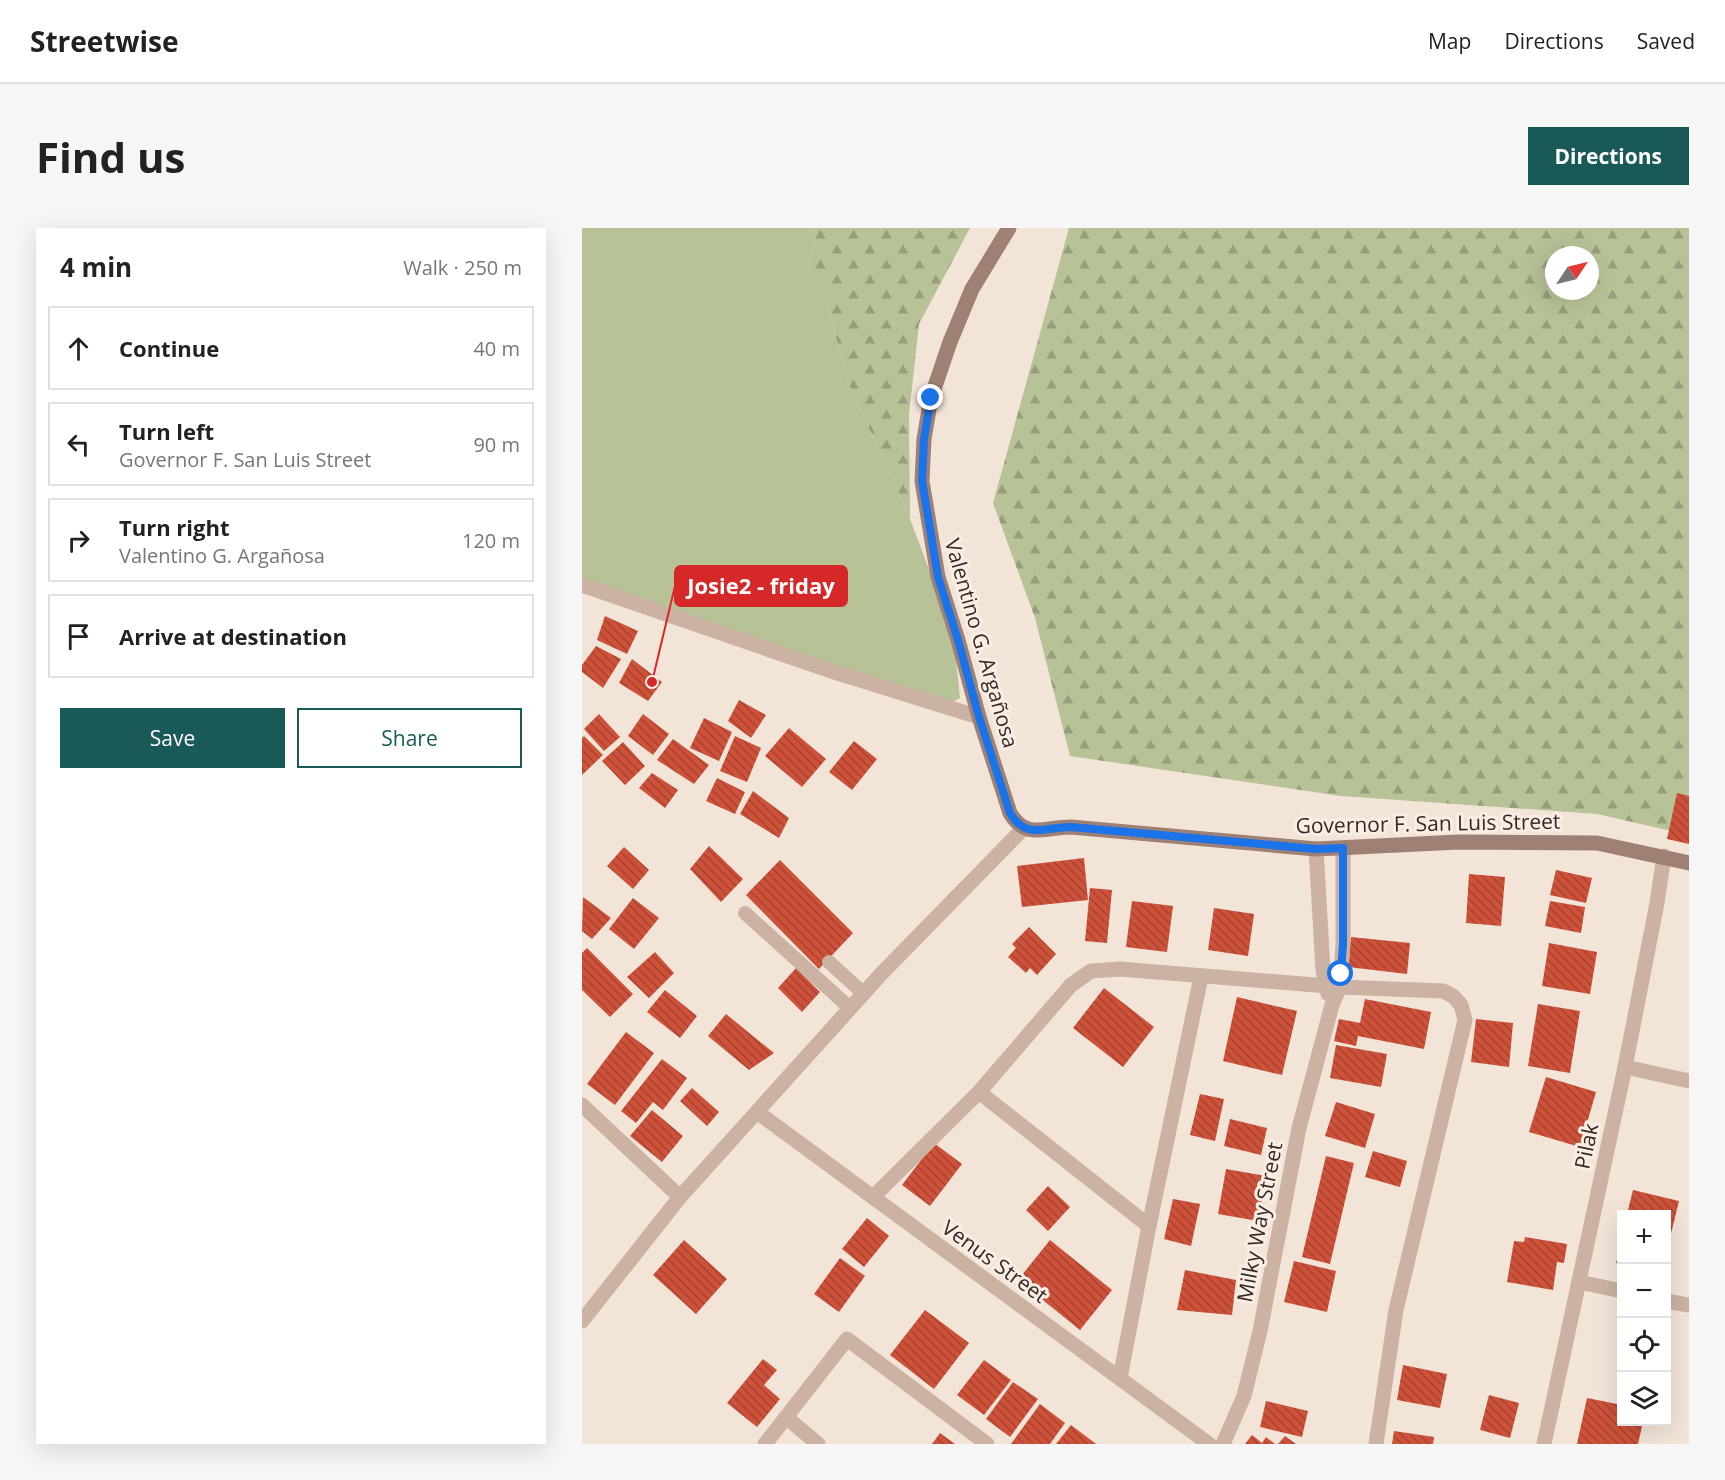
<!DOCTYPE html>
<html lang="en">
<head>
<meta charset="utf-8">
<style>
	:root { --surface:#fff; --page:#f6f6f6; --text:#222; --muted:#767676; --line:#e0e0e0; --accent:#195a59 }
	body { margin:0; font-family:"Open Sans",sans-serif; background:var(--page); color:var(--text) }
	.controls { position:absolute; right:18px; bottom:18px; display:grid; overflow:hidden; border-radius:0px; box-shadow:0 6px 24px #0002 }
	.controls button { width:54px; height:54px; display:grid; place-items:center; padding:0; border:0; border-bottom:2px solid var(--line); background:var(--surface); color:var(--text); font:30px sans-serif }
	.compass { position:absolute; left:963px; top:18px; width:54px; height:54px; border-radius:50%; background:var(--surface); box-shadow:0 6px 24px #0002; rotate:55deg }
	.stop { position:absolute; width:18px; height:18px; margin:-14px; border:4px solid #1a73e8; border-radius:50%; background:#fff }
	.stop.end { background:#1a73e8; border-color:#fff; box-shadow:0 2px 6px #0008 }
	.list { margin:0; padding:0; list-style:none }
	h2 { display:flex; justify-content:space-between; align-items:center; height:78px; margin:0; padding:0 24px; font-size:26px }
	h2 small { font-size:20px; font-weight:400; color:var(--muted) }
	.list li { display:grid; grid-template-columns:39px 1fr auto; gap:18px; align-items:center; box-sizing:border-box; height:84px; margin:0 12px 12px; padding:0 12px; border:2px solid var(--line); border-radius:0px }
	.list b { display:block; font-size:22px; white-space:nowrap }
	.list p { margin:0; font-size:20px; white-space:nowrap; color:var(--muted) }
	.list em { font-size:20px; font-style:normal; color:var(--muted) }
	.actions { display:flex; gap:12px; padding:18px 24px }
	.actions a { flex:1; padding:14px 0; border:2px solid var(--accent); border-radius:0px; text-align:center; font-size:21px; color:var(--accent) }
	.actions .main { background:var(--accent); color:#fff }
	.icon { flex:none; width:33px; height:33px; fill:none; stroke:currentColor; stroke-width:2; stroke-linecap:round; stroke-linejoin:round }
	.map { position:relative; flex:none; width:1107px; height:1216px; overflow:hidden; border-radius:0px }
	header { display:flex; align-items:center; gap:36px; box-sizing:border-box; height:84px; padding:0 30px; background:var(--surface); border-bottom:2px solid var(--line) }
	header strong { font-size:28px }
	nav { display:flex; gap:33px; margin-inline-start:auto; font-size:21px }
	.intro { display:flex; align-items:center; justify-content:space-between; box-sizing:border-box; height:144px; padding:0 36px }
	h1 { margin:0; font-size:42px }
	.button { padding:15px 27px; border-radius:0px; background:var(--accent); color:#fff; font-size:21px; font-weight:700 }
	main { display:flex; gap:36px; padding:0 36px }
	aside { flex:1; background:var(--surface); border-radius:0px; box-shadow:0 6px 24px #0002 }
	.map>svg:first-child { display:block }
	.green { fill:#b7c297 }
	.forest { fill:url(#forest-firs); fill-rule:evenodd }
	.building { fill:url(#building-back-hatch) }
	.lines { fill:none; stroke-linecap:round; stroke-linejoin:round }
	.lane { stroke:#cbb2a3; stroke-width:14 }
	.street { stroke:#cbb2a3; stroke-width:15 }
	.secondary { stroke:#9f8074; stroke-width:15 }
	.route { stroke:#1a73e8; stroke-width:8 }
	.labels { text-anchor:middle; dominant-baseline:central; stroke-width:6; stroke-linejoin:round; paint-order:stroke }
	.street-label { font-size:21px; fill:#362926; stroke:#faeee4 }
	.leader { fill:none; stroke:#d62828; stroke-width:2 }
	.callout-dot { fill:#d62828; stroke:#faeee4; stroke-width:2 }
	.callout { fill:#d62828; stroke:#d62828; stroke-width:2 }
	.callout-label { font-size:22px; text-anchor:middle; font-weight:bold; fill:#fff }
</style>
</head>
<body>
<header>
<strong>Streetwise</strong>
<nav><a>Map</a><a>Directions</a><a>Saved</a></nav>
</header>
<div class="intro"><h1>Find us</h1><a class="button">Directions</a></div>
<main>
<aside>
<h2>4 min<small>Walk · 250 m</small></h2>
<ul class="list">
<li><svg class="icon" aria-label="ahead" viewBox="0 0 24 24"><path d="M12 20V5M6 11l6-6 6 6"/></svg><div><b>Continue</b></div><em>40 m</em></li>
<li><svg class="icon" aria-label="left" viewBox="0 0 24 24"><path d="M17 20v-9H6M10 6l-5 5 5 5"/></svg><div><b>Turn left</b><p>Governor F. San Luis Street</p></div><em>90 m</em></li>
<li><svg class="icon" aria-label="right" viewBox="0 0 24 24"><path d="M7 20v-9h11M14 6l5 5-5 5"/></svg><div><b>Turn right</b><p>Valentino G. Argañosa</p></div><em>120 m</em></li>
<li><svg class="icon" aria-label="arrive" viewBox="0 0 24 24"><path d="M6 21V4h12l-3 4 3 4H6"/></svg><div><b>Arrive at destination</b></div></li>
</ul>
<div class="actions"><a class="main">Save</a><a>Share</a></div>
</aside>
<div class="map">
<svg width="1107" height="1216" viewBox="0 0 1107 1216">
	<defs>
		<pattern id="forest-firs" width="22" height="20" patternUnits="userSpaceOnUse" patternTransform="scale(1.5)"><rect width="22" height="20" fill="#b7c297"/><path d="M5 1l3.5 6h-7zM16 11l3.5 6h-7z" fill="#969e7b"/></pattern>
		<pattern id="building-back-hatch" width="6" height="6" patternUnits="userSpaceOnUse" patternTransform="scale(1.5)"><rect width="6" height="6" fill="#ce523a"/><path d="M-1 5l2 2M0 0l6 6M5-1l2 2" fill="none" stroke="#a84431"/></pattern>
	</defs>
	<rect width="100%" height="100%" fill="#f3e4d8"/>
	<path class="green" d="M0 0H234L227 41 244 70 265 152 328 291 371 405 378 470 362 478 0 352Z"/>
	<g class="forest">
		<path d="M234 0H388L337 96 327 187 328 291 265 152 244 70 227 41Z"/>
		<path d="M487 0H1107V607L1015 586 759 568 488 528 453 390 411 275ZM972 27H1008V63H972Z"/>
	</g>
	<g class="building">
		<path d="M23 388 56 403 45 426 15 412Z"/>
		<path d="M14 418 39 431 21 460 0 444V437Z"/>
		<path d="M50 431 80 454 66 473 37 455Z"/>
		<path d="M157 472 184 487 169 510 146 493Z"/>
		<path d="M17 486 38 509 22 523 2 501Z"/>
		<path d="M61 486 87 506 71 527 46 508Z"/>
		<path d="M122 490 150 504 137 533 108 520Z"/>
		<path d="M207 500 244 531 220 559 183 528Z"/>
		<path d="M2 508 21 527 0 547V510Z"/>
		<path d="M153 508 179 520 165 554 138 543Z"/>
		<path d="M91 511 127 537 112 556 75 532Z"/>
		<path d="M272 513 295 531 270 562 247 544Z"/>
		<path d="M41 514 63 538 43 557 20 533Z"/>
		<path d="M70 545 96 562 83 580 57 560Z"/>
		<path d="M135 550 163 564 153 586 124 573Z"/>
		<path d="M171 563 207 590 197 610 158 586Z"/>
		<path d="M1095 565 1107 568V616L1085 611Z"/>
		<path d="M127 618 161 651 139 674 108 641Z"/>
		<path d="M42 619 67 642 51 661 25 638Z"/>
		<path d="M502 630 506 672 440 679 435 638Z"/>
		<path d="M198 632 271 705 237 741 164 667Z"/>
		<path d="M974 642 1010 650 1004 675 968 667Z"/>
		<path d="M887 646 923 649 919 698 884 695Z"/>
		<path d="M508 660 530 662 525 715 503 713Z"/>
		<path d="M1 669 29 690 10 711 0 703Z"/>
		<path d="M51 670 77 690 52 721 27 701Z"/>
		<path d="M550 673 591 678 585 724 544 719Z"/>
		<path d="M968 673 1003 679 999 705 963 698Z"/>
		<path d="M632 680 672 686 666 728 626 722Z"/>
		<path d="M447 699 474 726 455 747 448 740 444 745 426 729 434 720 430 716Z"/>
		<path d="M769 709 828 715 825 746 766 739Z"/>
		<path d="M967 715 1015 724 1008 766 960 758Z"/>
		<path d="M5 720 51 766 28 789 0 762V725Z"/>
		<path d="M73 724 92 745 67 770 45 749Z"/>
		<path d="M214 740 238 764 220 784 196 760Z"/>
		<path d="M522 760 572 799 541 839 491 800Z"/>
		<path d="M83 762 115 788 98 810 65 784Z"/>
		<path d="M655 769 715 783 700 847 641 833Z"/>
		<path d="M783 771 849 784 842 821 776 808 774 818 752 813 757 791 778 795Z"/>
		<path d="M956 776 998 783 988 845 946 838Z"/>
		<path d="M144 786 192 825 167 842 126 808Z"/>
		<path d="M894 791 931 795 927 839 889 834Z"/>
		<path d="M44 804 72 825 33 877 5 856Z"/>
		<path d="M754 817 805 826 799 859 748 850Z"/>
		<path d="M80 831 105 850 81 882 71 874 54 895 39 883Z"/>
		<path d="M964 849 1014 864 998 919 947 904Z"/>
		<path d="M110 860 137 884 125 898 98 873Z"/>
		<path d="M618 866 642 871 633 913 608 907Z"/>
		<path d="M754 874 793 886 783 920 743 908Z"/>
		<path d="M70 882 101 908 80 934 48 908Z"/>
		<path d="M648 891 685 900 679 927 642 918Z"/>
		<path d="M352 915 380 936 348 978 320 957Z"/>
		<path d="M791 923 825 933 818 959 783 949Z"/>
		<path d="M744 928 772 935 748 1036 720 1029Z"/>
		<path d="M644 941 684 948 676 993 636 986Z"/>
		<path d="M466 958 488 979 466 1003 444 982Z"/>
		<path d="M1051 962 1097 973 1085 1022 1084 986H1045Z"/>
		<path d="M591 971 618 976 609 1018 582 1011Z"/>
		<path d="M285 990 307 1008 282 1039 260 1021Z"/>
		<path d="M943 1009 985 1016 982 1035 975 1034 971 1062 925 1054 932 1013 942 1014Z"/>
		<path d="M102 1012 145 1051 114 1086 71 1047Z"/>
		<path d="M468 1012 530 1062 498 1102 436 1052Z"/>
		<path d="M1039 1016H1040V1036L1034 1035Z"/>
		<path d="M258 1030 283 1048 257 1084 232 1066Z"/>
		<path d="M712 1033 754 1043 745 1084 702 1074Z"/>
		<path d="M603 1042 654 1052 650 1087 595 1082Z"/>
		<path d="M343 1082 387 1115 352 1161 308 1127Z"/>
		<path d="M181 1131 195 1142 182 1157 198 1171 175 1199 145 1175Z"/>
		<path d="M402 1132 429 1152 402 1187 375 1167Z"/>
		<path d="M821 1137 865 1146 858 1180 815 1172Z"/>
		<path d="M431 1154 456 1171 428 1209 404 1191Z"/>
		<path d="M907 1167 937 1175 928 1210 898 1202Z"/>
		<path d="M1005 1170 1040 1177V1194H1061L1056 1216H995Z"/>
		<path d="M684 1173 726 1183 720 1209 678 1199Z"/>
		<path d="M458 1176 483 1195 468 1216H429Z"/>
		<path d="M489 1197 514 1216H474Z"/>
		<path d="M812 1203 852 1209 851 1216H810Z"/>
		<path d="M358 1205 373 1216H350Z"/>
		<path d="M670 1207 680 1215 684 1209 693 1216H663Z"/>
		<path d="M703 1208 714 1216H696Z"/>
	</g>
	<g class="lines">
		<g class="lane">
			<path d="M163 685 268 780"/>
			<path d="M247 734 281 765"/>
		</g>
		<g class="street">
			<path d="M0 357 246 442 397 489"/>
			<path d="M734 621 741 742 746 766"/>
			<path d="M1043 839 1107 853"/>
			<path d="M397 864 567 998"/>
			<path d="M0 877 98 969"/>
			<path d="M175 884 627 1216"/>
			<path d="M292 968 397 864 489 757 509 743 538 741 758 759 861 763 871 768 879 777 883 792 814 1082 794 1216"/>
			<path d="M997 1054 1040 1063"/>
			<path d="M1084 1073 1107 1077"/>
			<path d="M0 1093 98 969 300 745 441 601"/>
			<path d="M538 1150 567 998 619 749"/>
			<path d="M204 1189 236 1216"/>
			<path d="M183 1216 265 1111 405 1216"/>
			<path d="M641 1216 662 1168 678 1103 717 900 750 777 758 759 761 716V620"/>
			<path d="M962 1216 1043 839 1075 675 1082 628"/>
		</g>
		<path class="secondary" d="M427 0 390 61 368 114 349 170 342 211 340 253 356 349 376 412 397 489 428 585C444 612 462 599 489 599L734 621 877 614 1015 615 1107 635"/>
	</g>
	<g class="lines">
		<path class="route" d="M349 170 342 211 340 253 356 349 376 412 397 489 428 585C444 612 462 599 489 599L734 621 761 620V716L759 746"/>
	</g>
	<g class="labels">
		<g class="street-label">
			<text transform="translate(400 415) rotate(74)">Valentino G. Argañosa</text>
			<text transform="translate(846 595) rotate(-1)">Governor F. San Luis Street</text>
			<text transform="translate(1004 918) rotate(-78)">Pilak</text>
			<text transform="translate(677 994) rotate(-79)">Milky Way Street</text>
			<text transform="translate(413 1033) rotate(36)">Venus Street</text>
		</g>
	</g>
	<path class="leader" d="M70 454L93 358"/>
	<circle class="callout-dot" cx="70" cy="454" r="6"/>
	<rect class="callout" x="93" y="338" width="172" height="40" rx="6"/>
	<g class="callout-label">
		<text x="179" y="366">Josie2 - friday</text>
	</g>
</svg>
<div class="controls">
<button>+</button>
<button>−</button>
<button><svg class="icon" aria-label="locate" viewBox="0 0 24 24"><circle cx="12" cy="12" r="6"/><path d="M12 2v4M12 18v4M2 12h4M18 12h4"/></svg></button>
<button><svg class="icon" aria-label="layers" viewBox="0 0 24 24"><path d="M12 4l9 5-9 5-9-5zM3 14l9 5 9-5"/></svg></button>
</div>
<svg class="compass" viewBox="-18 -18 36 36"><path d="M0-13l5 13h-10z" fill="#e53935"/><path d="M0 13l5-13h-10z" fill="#767676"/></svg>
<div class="stop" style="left:759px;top:746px"></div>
<div class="stop end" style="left:349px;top:170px"></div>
</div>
</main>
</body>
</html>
